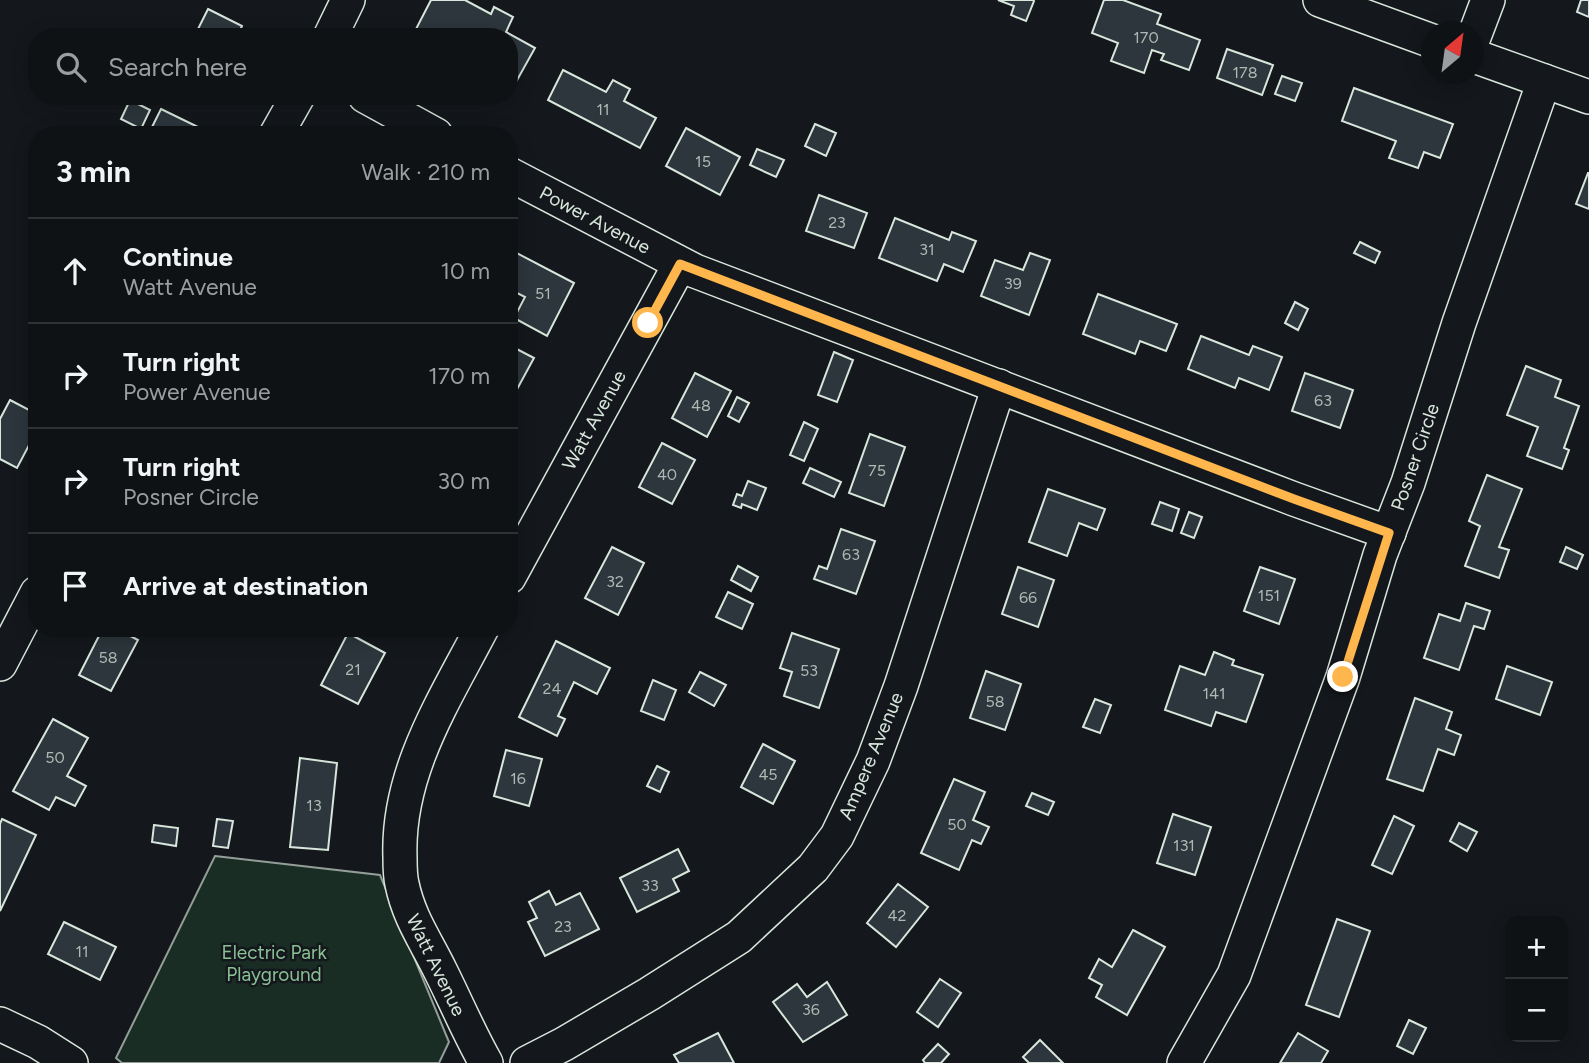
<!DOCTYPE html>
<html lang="en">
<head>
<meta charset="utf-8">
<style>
	:root { --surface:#0f1215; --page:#1d2022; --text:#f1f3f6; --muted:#9b9ea0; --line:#2f3234 }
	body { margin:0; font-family:Figtree,sans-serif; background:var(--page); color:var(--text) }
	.controls { position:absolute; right:21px; bottom:21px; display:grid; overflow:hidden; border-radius:14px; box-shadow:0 4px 18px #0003 }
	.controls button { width:63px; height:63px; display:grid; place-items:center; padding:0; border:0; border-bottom:2px solid var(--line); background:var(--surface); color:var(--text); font:35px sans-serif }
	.compass { position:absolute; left:1421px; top:21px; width:63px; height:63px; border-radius:50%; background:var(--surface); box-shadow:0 4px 18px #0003; rotate:29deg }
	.stop { position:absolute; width:21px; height:21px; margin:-16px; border:5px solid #ffb74d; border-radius:50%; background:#fff }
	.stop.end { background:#ffb74d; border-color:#fff; box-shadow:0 2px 7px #0008 }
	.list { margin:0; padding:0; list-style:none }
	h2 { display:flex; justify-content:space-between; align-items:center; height:91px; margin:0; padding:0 28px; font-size:30px }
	h2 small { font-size:23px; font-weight:400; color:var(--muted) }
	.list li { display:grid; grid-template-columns:46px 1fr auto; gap:21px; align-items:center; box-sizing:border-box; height:105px; padding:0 28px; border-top:2px solid var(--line) }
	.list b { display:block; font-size:26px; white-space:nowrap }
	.list p { margin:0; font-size:23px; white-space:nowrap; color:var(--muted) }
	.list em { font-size:23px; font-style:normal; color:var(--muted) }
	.icon { flex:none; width:38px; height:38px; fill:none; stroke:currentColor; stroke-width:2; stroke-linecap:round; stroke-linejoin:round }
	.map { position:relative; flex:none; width:1589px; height:1063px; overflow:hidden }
	.search { position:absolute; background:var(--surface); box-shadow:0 4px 18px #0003; left:28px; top:28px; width:490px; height:77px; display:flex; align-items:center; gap:18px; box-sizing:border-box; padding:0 24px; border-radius:28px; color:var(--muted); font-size:26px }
	.panel { position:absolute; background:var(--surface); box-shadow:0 4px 18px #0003; left:28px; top:126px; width:490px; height:511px; border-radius:28px }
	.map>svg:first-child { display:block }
	.park { fill:#1a2d24; stroke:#939e99; stroke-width:2 }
	.building { fill:#2c363c; stroke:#d8e6dc; stroke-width:2 }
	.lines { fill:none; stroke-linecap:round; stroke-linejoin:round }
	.minor-casing { stroke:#d8e6dc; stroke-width:36 }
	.minor { stroke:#14181c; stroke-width:33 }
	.route { stroke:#ffb74d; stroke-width:9 }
	.labels { text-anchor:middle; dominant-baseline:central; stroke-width:5; stroke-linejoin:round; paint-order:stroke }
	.number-label { font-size:16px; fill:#adbab4 }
	.street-label { font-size:19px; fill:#d8e6dc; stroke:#14181c }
	.park-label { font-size:19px; fill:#8ac095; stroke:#14181c }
</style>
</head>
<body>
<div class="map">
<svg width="1589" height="1063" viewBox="0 0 1589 1063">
	<rect width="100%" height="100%" fill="#14181c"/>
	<path class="park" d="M215 856 380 875 449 1042 439 1063H122L116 1058Z"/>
	<g class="building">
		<path d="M431 0H465L491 14 494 7 513 17 506 32 535 48 516 82 509 78V37H431L416 29Z"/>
		<path d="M998 0H1033L1034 1 1026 21 1011 15 1014 6Z"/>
		<path d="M1104 0H1123L1161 14 1157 24 1200 40 1189 70 1161 60 1164 54 1152 50 1144 73 1111 61 1118 43 1092 33Z"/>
		<path d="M1581 0H1589V17L1577 12Z"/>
		<path d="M208 9 242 26 237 37H194Z"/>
		<path d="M1227 49 1273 65 1262 95 1217 78Z"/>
		<path d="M563 70 606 92 613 80 630 89 624 101 656 118 640 148 548 100Z"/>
		<path d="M1282 76 1302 83 1295 101 1275 94Z"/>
		<path d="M1354 88 1453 124 1440 158 1424 152 1418 168 1389 158 1396 141 1342 121Z"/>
		<path d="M130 100 150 110 141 129 121 119Z"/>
		<path d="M161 109 198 127 194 135H148Z"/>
		<path d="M815 124 836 133 826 156 805 146Z"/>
		<path d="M686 128 740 157 720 195 666 166Z"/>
		<path d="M757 149 784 160 776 177 750 165Z"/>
		<path d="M1588 173H1589V209L1576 204Z"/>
		<path d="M819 195 867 213 854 248 806 231Z"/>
		<path d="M895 218 949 240 952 232 976 241 963 272 944 264 937 281 879 258Z"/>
		<path d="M1360 242 1380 252 1375 263 1354 253Z"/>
		<path d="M509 249 574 283 547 336 514 318 525 297 509 289Z"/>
		<path d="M1030 253 1050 260 1029 315 981 296 995 260 1023 270Z"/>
		<path d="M1098 294 1177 324 1166 351 1140 341 1135 354 1083 334Z"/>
		<path d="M1295 302 1308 309 1298 330 1285 323Z"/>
		<path d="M1201 336 1249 355 1253 346 1282 357 1269 390 1239 378 1235 388 1188 369Z"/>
		<path d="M509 345 534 358 509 404Z"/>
		<path d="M834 352 853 360 837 402 818 395Z"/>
		<path d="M1526 366 1561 380 1555 397 1579 406 1564 448 1569 450 1562 469 1527 456 1538 427 1507 415Z"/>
		<path d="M695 373 731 391 707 437 672 418Z"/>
		<path d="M1305 373 1353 390 1340 428 1292 411Z"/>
		<path d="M737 397 749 403 739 422 728 416Z"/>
		<path d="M10 400 37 414V430L17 468 0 459V419Z"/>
		<path d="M804 422 818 429 804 461 790 455Z"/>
		<path d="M870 434 905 447 884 506 849 493Z"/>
		<path d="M662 443 695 460 672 504 639 487Z"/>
		<path d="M810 468 841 482 834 497 803 483Z"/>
		<path d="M1487 475 1522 489 1499 547 1509 550 1499 578 1465 566 1480 526 1469 521Z"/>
		<path d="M748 481 766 488 757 510 742 504 741 508 733 505 737 494 742 496Z"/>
		<path d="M1048 489 1105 509 1097 530 1079 523 1067 556 1029 542Z"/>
		<path d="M1160 502 1179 509 1172 531 1152 524Z"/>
		<path d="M1189 512 1202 517 1194 538 1181 533Z"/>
		<path d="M841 529 875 541 856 594 814 579 819 566 827 569Z"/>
		<path d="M612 547 644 563 618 615 585 598Z"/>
		<path d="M1566 547 1583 555 1577 569 1560 562Z"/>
		<path d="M738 566 758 577 751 591 731 580Z"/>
		<path d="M1018 567 1054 580 1038 627 1002 614Z"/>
		<path d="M1260 567 1295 579 1279 624 1244 611Z"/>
		<path d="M728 592 753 604 742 629 716 617Z"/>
		<path d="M1466 603 1490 611 1484 629 1474 626 1459 670 1424 658 1439 614 1460 621Z"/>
		<path d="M103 628H115L138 640 111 691 79 675Z"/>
		<path d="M348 633 385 653 358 704 321 685Z"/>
		<path d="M792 633 839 649 819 708 784 696 792 672 780 668Z"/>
		<path d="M556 641 610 668 597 694 574 682 558 716 565 719 557 736 519 717Z"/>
		<path d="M1214 652 1234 660 1232 665 1263 675 1246 722 1216 712 1211 726 1165 710 1180 666 1205 675Z"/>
		<path d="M1507 666 1552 682 1540 715 1496 699Z"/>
		<path d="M986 671 1021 684 1005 730 970 718Z"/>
		<path d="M700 672 726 685 714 706 689 692Z"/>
		<path d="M653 680 676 690 664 720 641 711Z"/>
		<path d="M1415 698 1452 712 1446 729 1461 735 1454 755 1438 749 1423 791 1387 779Z"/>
		<path d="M1095 699 1111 705 1100 733 1083 727Z"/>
		<path d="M53 719 88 738 67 776 86 786 75 806 56 797 49 810 13 791Z"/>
		<path d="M763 744 795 761 773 804 741 787Z"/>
		<path d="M506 750 542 759 529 806 494 796Z"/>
		<path d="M300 758 337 763 328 850 290 847Z"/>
		<path d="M657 766 669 772 660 792 647 786Z"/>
		<path d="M954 779 985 792 973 820 989 827 981 844 972 840 959 870 921 853Z"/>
		<path d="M1032 793 1054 802 1048 815 1026 806Z"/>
		<path d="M1173 814 1211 827 1195 875 1157 863Z"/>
		<path d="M1394 816 1414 826 1392 874 1372 865Z"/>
		<path d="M2 819 36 835 0 911V824Z"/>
		<path d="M217 819 233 821 228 848 213 846Z"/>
		<path d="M1459 823 1477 832 1467 851 1450 841Z"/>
		<path d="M154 825 178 828 176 846 152 842Z"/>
		<path d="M678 849 689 871 673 879 679 891 637 912 620 878Z"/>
		<path d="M898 884 928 907 896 947 867 923Z"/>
		<path d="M549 891 556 905 580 893 599 929 545 956 528 922 537 918 529 902Z"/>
		<path d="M1337 919 1370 931 1339 1017 1306 1005Z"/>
		<path d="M64 922 116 947 100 980 48 954Z"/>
		<path d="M1133 930 1165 947 1127 1015 1096 997 1102 985 1089 978 1099 959 1112 967Z"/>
		<path d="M940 979 961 993 938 1027 917 1012Z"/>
		<path d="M827 982 847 1015 803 1042 773 1002 797 984 807 997Z"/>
		<path d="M1409 1020 1426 1028 1413 1054 1397 1046Z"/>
		<path d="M718 1033 734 1063H679L674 1055Z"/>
		<path d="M1298 1033 1328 1051 1321 1063H1280Z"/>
		<path d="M1040 1040 1063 1063H1029L1023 1057Z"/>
		<path d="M938 1044 949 1054 941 1063H925L923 1060Z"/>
	</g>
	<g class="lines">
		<defs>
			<g id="minor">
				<path d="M1320 0 1432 41"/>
				<path d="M330 37 348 0"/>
				<path d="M1474 37 1488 0"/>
				<path d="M1474 56 1589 97"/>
				<path d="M365 96 436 135"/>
				<path d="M276 135 298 96"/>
				<path d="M509 174 695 271 1294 499 1389 533"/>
				<path d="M509 577 680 264"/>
				<path d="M482 628C444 701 397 772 400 857 400 866 400 876 402 884 409 918 426 941 441 972 456 1002 469 1033 486 1063"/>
				<path d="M0 664 37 593"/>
				<path d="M0 1024 38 1042 71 1063"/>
				<path d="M527 1063 564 1044 649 994 739 937 813 868 837 836 873 761 901 686 999 386"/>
				<path d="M1184 1063 1234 975 1343 677 1380 555 1408 483 1459 323 1544 81"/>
			</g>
		</defs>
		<use href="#minor" class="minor-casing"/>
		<use href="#minor" class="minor"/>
	</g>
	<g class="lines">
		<path class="route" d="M648 323 680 264 1294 499 1389 533 1343 677"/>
	</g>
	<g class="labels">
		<g class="number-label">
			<text x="1146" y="37">170</text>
			<text x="1245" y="72">178</text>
			<text x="603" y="109">11</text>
			<text x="703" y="161">15</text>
			<text x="837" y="222">23</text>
			<text x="927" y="249">31</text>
			<text x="1013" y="283">39</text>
			<text x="543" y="293">51</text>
			<text x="1323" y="400">63</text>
			<text x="701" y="405">48</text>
			<text x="877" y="470">75</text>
			<text x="667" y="474">40</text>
			<text x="851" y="554">63</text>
			<text x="615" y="581">32</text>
			<text x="1269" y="595">151</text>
			<text x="1028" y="597">66</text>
			<text x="108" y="657">58</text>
			<text x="353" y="669">21</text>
			<text x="809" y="670">53</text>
			<text x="552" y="688">24</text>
			<text x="1214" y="693">141</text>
			<text x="995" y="701">58</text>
			<text x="55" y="757">50</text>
			<text x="768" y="774">45</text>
			<text x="518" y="778">16</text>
			<text x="314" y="805">13</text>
			<text x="957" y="824">50</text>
			<text x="1184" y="845">131</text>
			<text x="650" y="885">33</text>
			<text x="897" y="915">42</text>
			<text x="563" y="926">23</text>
			<text x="82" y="951">11</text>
			<text x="811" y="1009">36</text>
		</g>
		<g class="street-label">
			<text transform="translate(595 220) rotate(28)">Power Avenue</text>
			<text transform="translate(594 420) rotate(-61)">Watt Avenue</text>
			<text transform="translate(1415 457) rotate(-71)">Posner Circle</text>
			<text transform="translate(871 756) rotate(-67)">Ampere Avenue</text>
			<text transform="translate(436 965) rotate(64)">Watt Avenue</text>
		</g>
		<g class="park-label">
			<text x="274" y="952">Electric Park<tspan x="274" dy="22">Playground</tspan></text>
		</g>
	</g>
</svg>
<div class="controls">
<button>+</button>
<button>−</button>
</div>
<svg class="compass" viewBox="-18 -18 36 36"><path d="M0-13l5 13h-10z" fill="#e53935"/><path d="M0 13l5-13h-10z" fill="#9b9ea0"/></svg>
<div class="stop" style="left:648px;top:323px"></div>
<div class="stop end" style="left:1343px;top:677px"></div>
<div class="search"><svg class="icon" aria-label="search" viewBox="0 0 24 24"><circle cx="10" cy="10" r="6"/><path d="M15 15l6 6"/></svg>Search here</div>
<section class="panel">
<h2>3 min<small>Walk · 210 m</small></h2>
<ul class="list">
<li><svg class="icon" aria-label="ahead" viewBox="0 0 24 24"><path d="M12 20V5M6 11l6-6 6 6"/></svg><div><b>Continue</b><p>Watt Avenue</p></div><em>10 m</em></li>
<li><svg class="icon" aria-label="right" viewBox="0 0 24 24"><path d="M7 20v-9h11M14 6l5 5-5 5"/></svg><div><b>Turn right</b><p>Power Avenue</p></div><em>170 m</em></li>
<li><svg class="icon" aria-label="right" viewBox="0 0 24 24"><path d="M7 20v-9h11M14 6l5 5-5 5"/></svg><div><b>Turn right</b><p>Posner Circle</p></div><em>30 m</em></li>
<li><svg class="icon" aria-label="arrive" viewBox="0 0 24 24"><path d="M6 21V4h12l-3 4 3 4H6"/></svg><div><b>Arrive at destination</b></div></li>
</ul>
</section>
</div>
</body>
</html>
